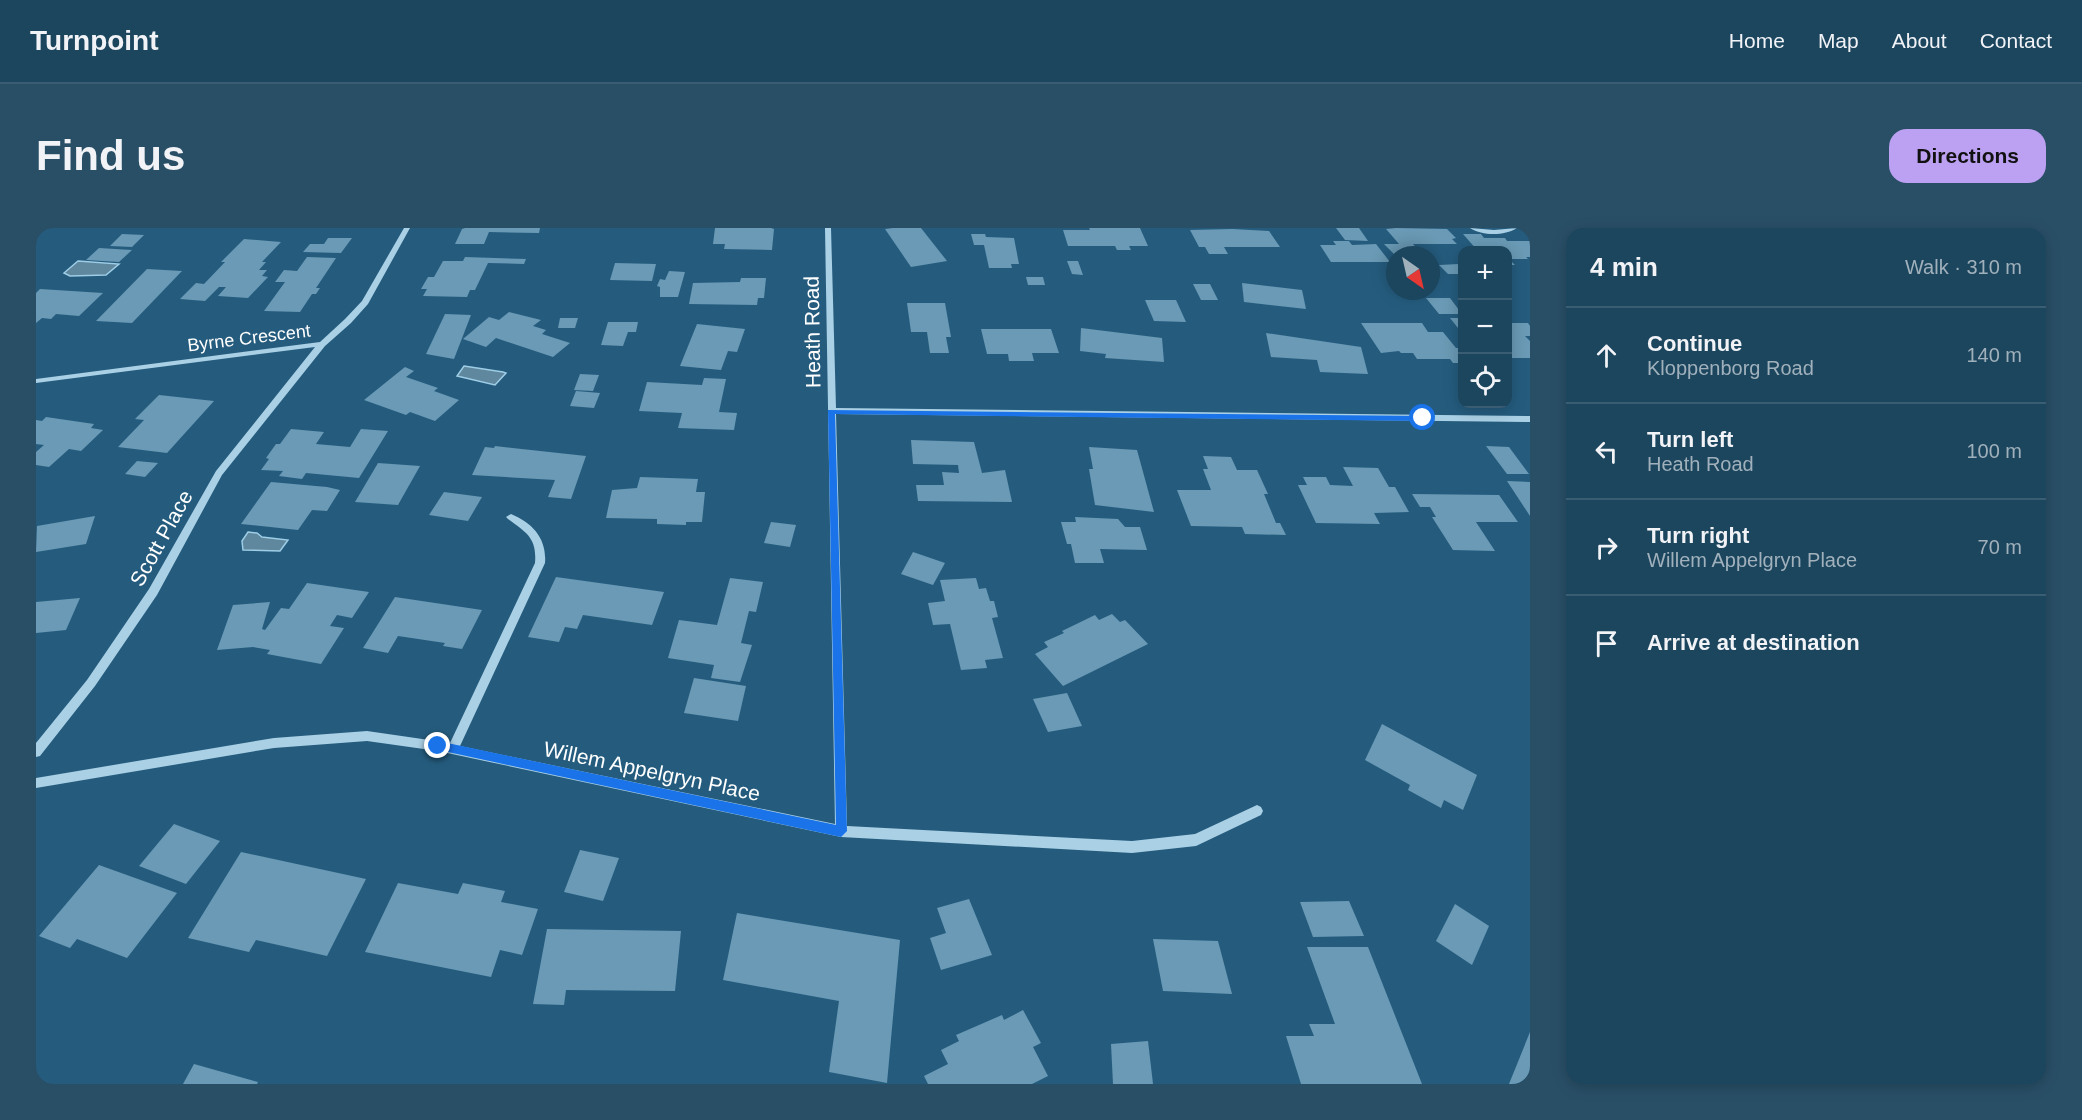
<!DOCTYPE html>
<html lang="en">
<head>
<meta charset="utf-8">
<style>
	:root { --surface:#1c455e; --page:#294f67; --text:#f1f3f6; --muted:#a0b1bc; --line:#3a5d73; --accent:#bca0f2 }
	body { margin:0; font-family:Helvetica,sans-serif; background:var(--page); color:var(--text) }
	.controls { position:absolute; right:18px; top:18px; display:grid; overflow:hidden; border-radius:12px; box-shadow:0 3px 15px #0003 }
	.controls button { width:54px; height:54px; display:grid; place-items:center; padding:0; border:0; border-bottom:2px solid var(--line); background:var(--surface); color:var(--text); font:30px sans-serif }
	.compass { position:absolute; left:1350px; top:18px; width:54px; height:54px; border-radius:50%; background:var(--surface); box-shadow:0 3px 15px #0003; rotate:146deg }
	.stop { position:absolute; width:18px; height:18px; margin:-14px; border:4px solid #1a73e8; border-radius:50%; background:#fff }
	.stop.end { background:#1a73e8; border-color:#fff; box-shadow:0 2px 6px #0008 }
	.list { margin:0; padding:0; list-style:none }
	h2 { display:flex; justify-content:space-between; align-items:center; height:78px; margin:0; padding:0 24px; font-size:26px }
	h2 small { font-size:20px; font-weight:400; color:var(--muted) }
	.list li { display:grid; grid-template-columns:39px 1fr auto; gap:18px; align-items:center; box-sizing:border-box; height:96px; padding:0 24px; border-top:2px solid var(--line) }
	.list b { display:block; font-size:22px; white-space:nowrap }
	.list p { margin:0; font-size:20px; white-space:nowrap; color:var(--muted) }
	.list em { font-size:20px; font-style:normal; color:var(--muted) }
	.icon { flex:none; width:33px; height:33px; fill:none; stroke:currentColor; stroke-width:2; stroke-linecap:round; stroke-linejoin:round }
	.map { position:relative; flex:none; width:1494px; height:856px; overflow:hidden; border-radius:18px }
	header { display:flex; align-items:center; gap:36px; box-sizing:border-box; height:84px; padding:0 30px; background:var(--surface); border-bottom:2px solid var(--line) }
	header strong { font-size:28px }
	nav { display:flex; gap:33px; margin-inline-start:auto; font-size:21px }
	.intro { display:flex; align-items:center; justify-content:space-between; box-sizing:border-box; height:144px; padding:0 36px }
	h1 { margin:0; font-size:42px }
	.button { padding:15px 27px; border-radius:18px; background:var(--accent); color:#111; font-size:21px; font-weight:700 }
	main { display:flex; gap:36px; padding:0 36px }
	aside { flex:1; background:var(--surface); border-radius:18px; box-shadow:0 3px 15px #0003 }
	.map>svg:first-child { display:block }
	.water { fill:#5f879e; stroke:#9ecde6; stroke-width:1.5 }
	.building { fill:#6a9ab5 }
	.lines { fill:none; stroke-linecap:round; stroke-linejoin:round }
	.minor { fill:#aad0e5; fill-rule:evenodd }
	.route { fill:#1a73e8 }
	.labels { text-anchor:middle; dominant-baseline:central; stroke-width:4.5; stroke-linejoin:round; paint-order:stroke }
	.far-street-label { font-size:18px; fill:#fff; stroke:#255c7e }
	.street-label { font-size:21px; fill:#fff; stroke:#255c7e }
</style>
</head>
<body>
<header>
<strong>Turnpoint</strong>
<nav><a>Home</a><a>Map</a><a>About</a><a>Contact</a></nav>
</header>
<div class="intro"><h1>Find us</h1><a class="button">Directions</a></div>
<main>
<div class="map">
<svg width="1494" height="856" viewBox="0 0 1494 856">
	<rect width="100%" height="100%" fill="#255c7e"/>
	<g class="water">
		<path d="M42 33 83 36 70 47 34 48 28 45Z"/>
		<path d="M428 138 467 144 470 145 459 157 421 148Z"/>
		<path d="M212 304 221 305 226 309 252 312 244 323 207 322 206 313Z"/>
	</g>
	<g class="building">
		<path d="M429 0H504L503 5 453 4 448 16H419L426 1Z"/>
		<path d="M679 0H735L738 1 736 22 688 21 689 16H677Z"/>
		<path d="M857 0H885L911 33 875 39 849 1Z"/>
		<path d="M1053 0H1104L1112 18H1093L1095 22H1081L1079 18H1032L1027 2H1054Z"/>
		<path d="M1300 0H1323L1332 13 1309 12Z"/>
		<path d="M1360 0 1411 1 1420 10 1416 11 1421 16H1377L1386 27H1359L1348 16H1363L1350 1Z"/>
		<path d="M1196 1 1233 3 1244 19H1188L1192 26H1173L1169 19H1163L1154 2Z"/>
		<path d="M86 6 108 7 96 19 74 18Z"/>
		<path d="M935 6H949L950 9 978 10 983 36H975L976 40H953L948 17H938Z"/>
		<path d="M1427 6H1445L1448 10H1469L1471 13H1494V29H1490L1492 31H1473L1479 37H1472V22H1441Z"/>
		<path d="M292 10H316L305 25 267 24 274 16H288Z"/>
		<path d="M208 11 245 14 226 34H230L223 42H231L226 48 232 49 212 70 182 68 190 59H183L169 73 144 71 160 55 168 56 189 34H185Z"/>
		<path d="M1297 13H1313L1316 17 1340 16 1354 34H1295L1284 17H1300Z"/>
		<path d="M63 20 96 22 83 34 50 32Z"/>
		<path d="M271 29 300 30 280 60H284L280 66H276L264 84 228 83 249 54H239L248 42 261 43Z"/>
		<path d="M429 29 490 31 488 36 452 35 439 62H434L431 69 387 68 391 61H385L392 49H398L407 33H427Z"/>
		<path d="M1031 33H1042L1047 47 1036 46Z"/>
		<path d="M579 35 620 36 616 53 574 52Z"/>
		<path d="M1423 36 1426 39V46H1412L1403 37Z"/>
		<path d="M111 41 146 43 96 95 60 93Z"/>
		<path d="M633 43 649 44 642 69H624V59L621 58 624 51 629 52Z"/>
		<path d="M990 49H1007L1009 57H992Z"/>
		<path d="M705 50H730L728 70H722L721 77 653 76 657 55 704 54Z"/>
		<path d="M1206 55 1266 62 1270 81 1208 74Z"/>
		<path d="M1157 56H1174L1182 72H1165Z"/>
		<path d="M4 61 67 65 43 88 20 86 15 91 6 90 0 95V65Z"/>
		<path d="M1390 70H1414L1426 86H1403Z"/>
		<path d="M1109 72H1140L1150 94 1118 93Z"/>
		<path d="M871 75H909L915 109H910L913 125H894L891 104H875Z"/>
		<path d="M473 84 505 92 497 98 510 102 506 106 534 115 517 129 460 110 450 119 427 111 453 89 463 92Z"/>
		<path d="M409 86 435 87 418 131 390 126Z"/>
		<path d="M524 90H542L539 100H522Z"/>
		<path d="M1414 90H1426V105Z"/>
		<path d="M572 94H602L600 104H592L587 118 565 117Z"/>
		<path d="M1325 95H1386L1392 104H1407L1420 120H1426V135H1417L1414 131H1381L1377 125H1365L1363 123 1345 125Z"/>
		<path d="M1472 95H1492L1494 98V108H1489L1494 113V130H1472Z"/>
		<path d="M661 96 709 101 701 124 692 123 685 142 644 138Z"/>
		<path d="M1045 100 1126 110 1128 134 1069 130 1070 126 1044 123Z"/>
		<path d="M945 101H1015L1023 125H996L998 133H973L972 126H951Z"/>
		<path d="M1230 105 1325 119 1332 146 1284 144 1281 132 1235 129Z"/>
		<path d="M369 139 378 143 370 149 402 160 398 163 423 172 399 193 374 184 370 187 328 172Z"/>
		<path d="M544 146 563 147 557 163 538 162Z"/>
		<path d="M668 150 690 151 683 184 701 185 698 202 642 200 646 185 603 183 611 154 666 157Z"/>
		<path d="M540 163 564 165 558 180 534 178Z"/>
		<path d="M123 167 178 173 131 225 82 219 108 192 99 191Z"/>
		<path d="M10 189 58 196 55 200 67 202 45 223 33 221 13 239 0 237V224L8 217 0 216V192L6 193Z"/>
		<path d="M255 201 288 204 280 216 314 219 325 201 352 203 323 250 270 245 266 251 243 248 247 243 225 242 233 231 230 230 240 216H244Z"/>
		<path d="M875 212 938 214 946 245 969 242 976 274 882 273 880 257H908L906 244 923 245 922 237 877 236Z"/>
		<path d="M459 218 550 228 535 271 512 269 519 252 436 247 449 219 458 220Z"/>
		<path d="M1450 218 1473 219 1493 246H1471Z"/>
		<path d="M1053 219 1101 222 1118 284 1059 277 1053 241H1057Z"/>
		<path d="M1167 228 1195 229 1201 242H1221L1232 266H1228L1240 295H1244L1250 307 1209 306 1206 299 1155 298 1141 262H1175L1167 241H1172Z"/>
		<path d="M101 233 122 235 109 249 89 246Z"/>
		<path d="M342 235 384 238 362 277 319 274Z"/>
		<path d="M1307 239 1342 240 1353 259H1359L1373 284 1338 285 1344 296 1280 295 1262 257H1271L1267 249H1290L1294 257 1317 258Z"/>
		<path d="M604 249 662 251 660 264H669L666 294H650V297L621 296V291L570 290 576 262 601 260Z"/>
		<path d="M1471 253 1494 254V288Z"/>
		<path d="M235 254 291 259 304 262 291 283 276 282 262 302 205 296Z"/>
		<path d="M408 264 446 269 432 293 393 287Z"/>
		<path d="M1376 266 1463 267 1482 294H1440L1459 323 1417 322 1396 289H1400L1394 279H1384Z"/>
		<path d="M59 288 50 316 0 324 1 298Z"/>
		<path d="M1039 289 1082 291 1089 299H1104L1111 322 1064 321 1068 335H1039L1035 316H1031L1025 294H1040Z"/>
		<path d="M735 294 760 297 754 319 728 315Z"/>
		<path d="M877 324 909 335 897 357 865 346Z"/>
		<path d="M520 349 628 364 616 397 547 387 541 401 529 399 523 414 492 409Z"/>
		<path d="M694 350 727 354 720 384 713 383 705 415 716 417 704 454 675 450 678 437 632 430 643 392 681 397Z"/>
		<path d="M940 350 943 361 950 360 954 373H958L962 389 956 390 967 430 949 432 951 440 925 442 914 396 897 397 892 375 909 373 904 352Z"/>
		<path d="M271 355 333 364 316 390 301 387 294 398 308 400 285 436 231 426 234 422 217 419 181 422 197 377 234 374 226 401 229 402 245 380 253 381Z"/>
		<path d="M359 369 446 382 426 421 407 418 409 415 362 408 352 425 327 420Z"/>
		<path d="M44 370 30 402 0 405V374Z"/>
		<path d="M1076 386 1084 394 1089 392 1112 416 1027 458 999 426 1012 419 1008 414 1028 405 1026 403 1059 387 1063 392Z"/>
		<path d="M658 450 710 458 702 493 648 485Z"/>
		<path d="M1031 465 1046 498 1012 504 997 471Z"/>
		<path d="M1346 496 1441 547 1427 582 1408 572 1405 580 1372 562 1374 557 1329 532Z"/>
		<path d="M138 596 184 613 150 656 103 638Z"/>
		<path d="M544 622 583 630 567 673 528 664Z"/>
		<path d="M205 624 330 651 291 728 220 712 213 724 152 710Z"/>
		<path d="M63 637 141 665 91 730 41 711 34 720 3 708Z"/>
		<path d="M362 655 422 666 427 655 469 663 465 674 502 681 486 727 464 722 455 749 329 724Z"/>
		<path d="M933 671 956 727 905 742 894 710 910 705 901 680Z"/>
		<path d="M1313 673 1328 708 1277 709 1264 674Z"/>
		<path d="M1419 676 1453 698 1436 737 1400 713Z"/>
		<path d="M701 685 864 712 851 855 793 844 803 773 687 752Z"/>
		<path d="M511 701 645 703 639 763 530 762 528 777 497 776Z"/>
		<path d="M1117 711 1182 713 1196 766 1127 763Z"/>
		<path d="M1271 719H1332L1386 856H1265L1250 808H1278L1273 796H1299Z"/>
		<path d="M987 782 1005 815 997 819 1012 848 996 856H892L888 848 912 836 905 822 923 813 920 807 966 787 968 792Z"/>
		<path d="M1494 804V856H1473Z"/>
		<path d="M1112 813 1117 856H1077L1075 816Z"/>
		<path d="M158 836 222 854 221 856H147Z"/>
	</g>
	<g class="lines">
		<g class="minor">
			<path d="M368 0H374L332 76 315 95 289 118 186 247 121 367 59 458 4 528 0 529V515L51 452 113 361 180 243 279 119 0 155V151L284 114 309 91 326 73Z"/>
			<path d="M789 0H795L800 180 1494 188V194L800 186 811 598 1096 613 1159 606 1221 577 1225 579 1227 583 1225 587 1160 618 1096 625 805 609 402 523 331 513 238 520 0 560V550L238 510 331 503 414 515 499 335C501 310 491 305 472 291L470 289 475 286C497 295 511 311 509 335L424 518 799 596Z"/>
			<path d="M1434 0 1458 2 1481 0C1468 8 1447 8 1434 0Z"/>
		</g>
	</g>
	<path class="route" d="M792 182 1387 188 1391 190 1387 193 799 186 811 603 805 609 398 521 397 518 402 513 800 597Z"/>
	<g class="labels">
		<g class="far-street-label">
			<text transform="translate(213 110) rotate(-7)">Byrne Crescent</text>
		</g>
		<g class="street-label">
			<text transform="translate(776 104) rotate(-91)">Heath Road</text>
			<text transform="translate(125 310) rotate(-61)">Scott Place</text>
			<text transform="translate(616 543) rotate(12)">Willem Appelgryn Place</text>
		</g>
	</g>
</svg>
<div class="controls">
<button>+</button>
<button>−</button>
<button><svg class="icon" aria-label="locate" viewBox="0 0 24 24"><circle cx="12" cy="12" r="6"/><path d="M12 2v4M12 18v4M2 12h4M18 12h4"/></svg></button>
</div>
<svg class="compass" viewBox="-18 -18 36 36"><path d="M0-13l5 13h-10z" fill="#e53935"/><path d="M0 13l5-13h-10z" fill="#a0b1bc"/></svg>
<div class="stop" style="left:1387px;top:190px"></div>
<div class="stop end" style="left:402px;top:518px"></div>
</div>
<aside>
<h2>4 min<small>Walk · 310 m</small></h2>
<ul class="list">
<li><svg class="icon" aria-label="ahead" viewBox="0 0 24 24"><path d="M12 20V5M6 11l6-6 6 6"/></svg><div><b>Continue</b><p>Kloppenborg Road</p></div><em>140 m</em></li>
<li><svg class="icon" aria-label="left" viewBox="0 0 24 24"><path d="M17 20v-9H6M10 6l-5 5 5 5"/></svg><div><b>Turn left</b><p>Heath Road</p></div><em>100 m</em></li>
<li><svg class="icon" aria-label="right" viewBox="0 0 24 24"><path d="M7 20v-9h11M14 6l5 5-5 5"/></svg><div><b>Turn right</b><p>Willem Appelgryn Place</p></div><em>70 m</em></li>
<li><svg class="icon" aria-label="arrive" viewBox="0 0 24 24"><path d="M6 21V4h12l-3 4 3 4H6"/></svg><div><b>Arrive at destination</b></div></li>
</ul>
</aside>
</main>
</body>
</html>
